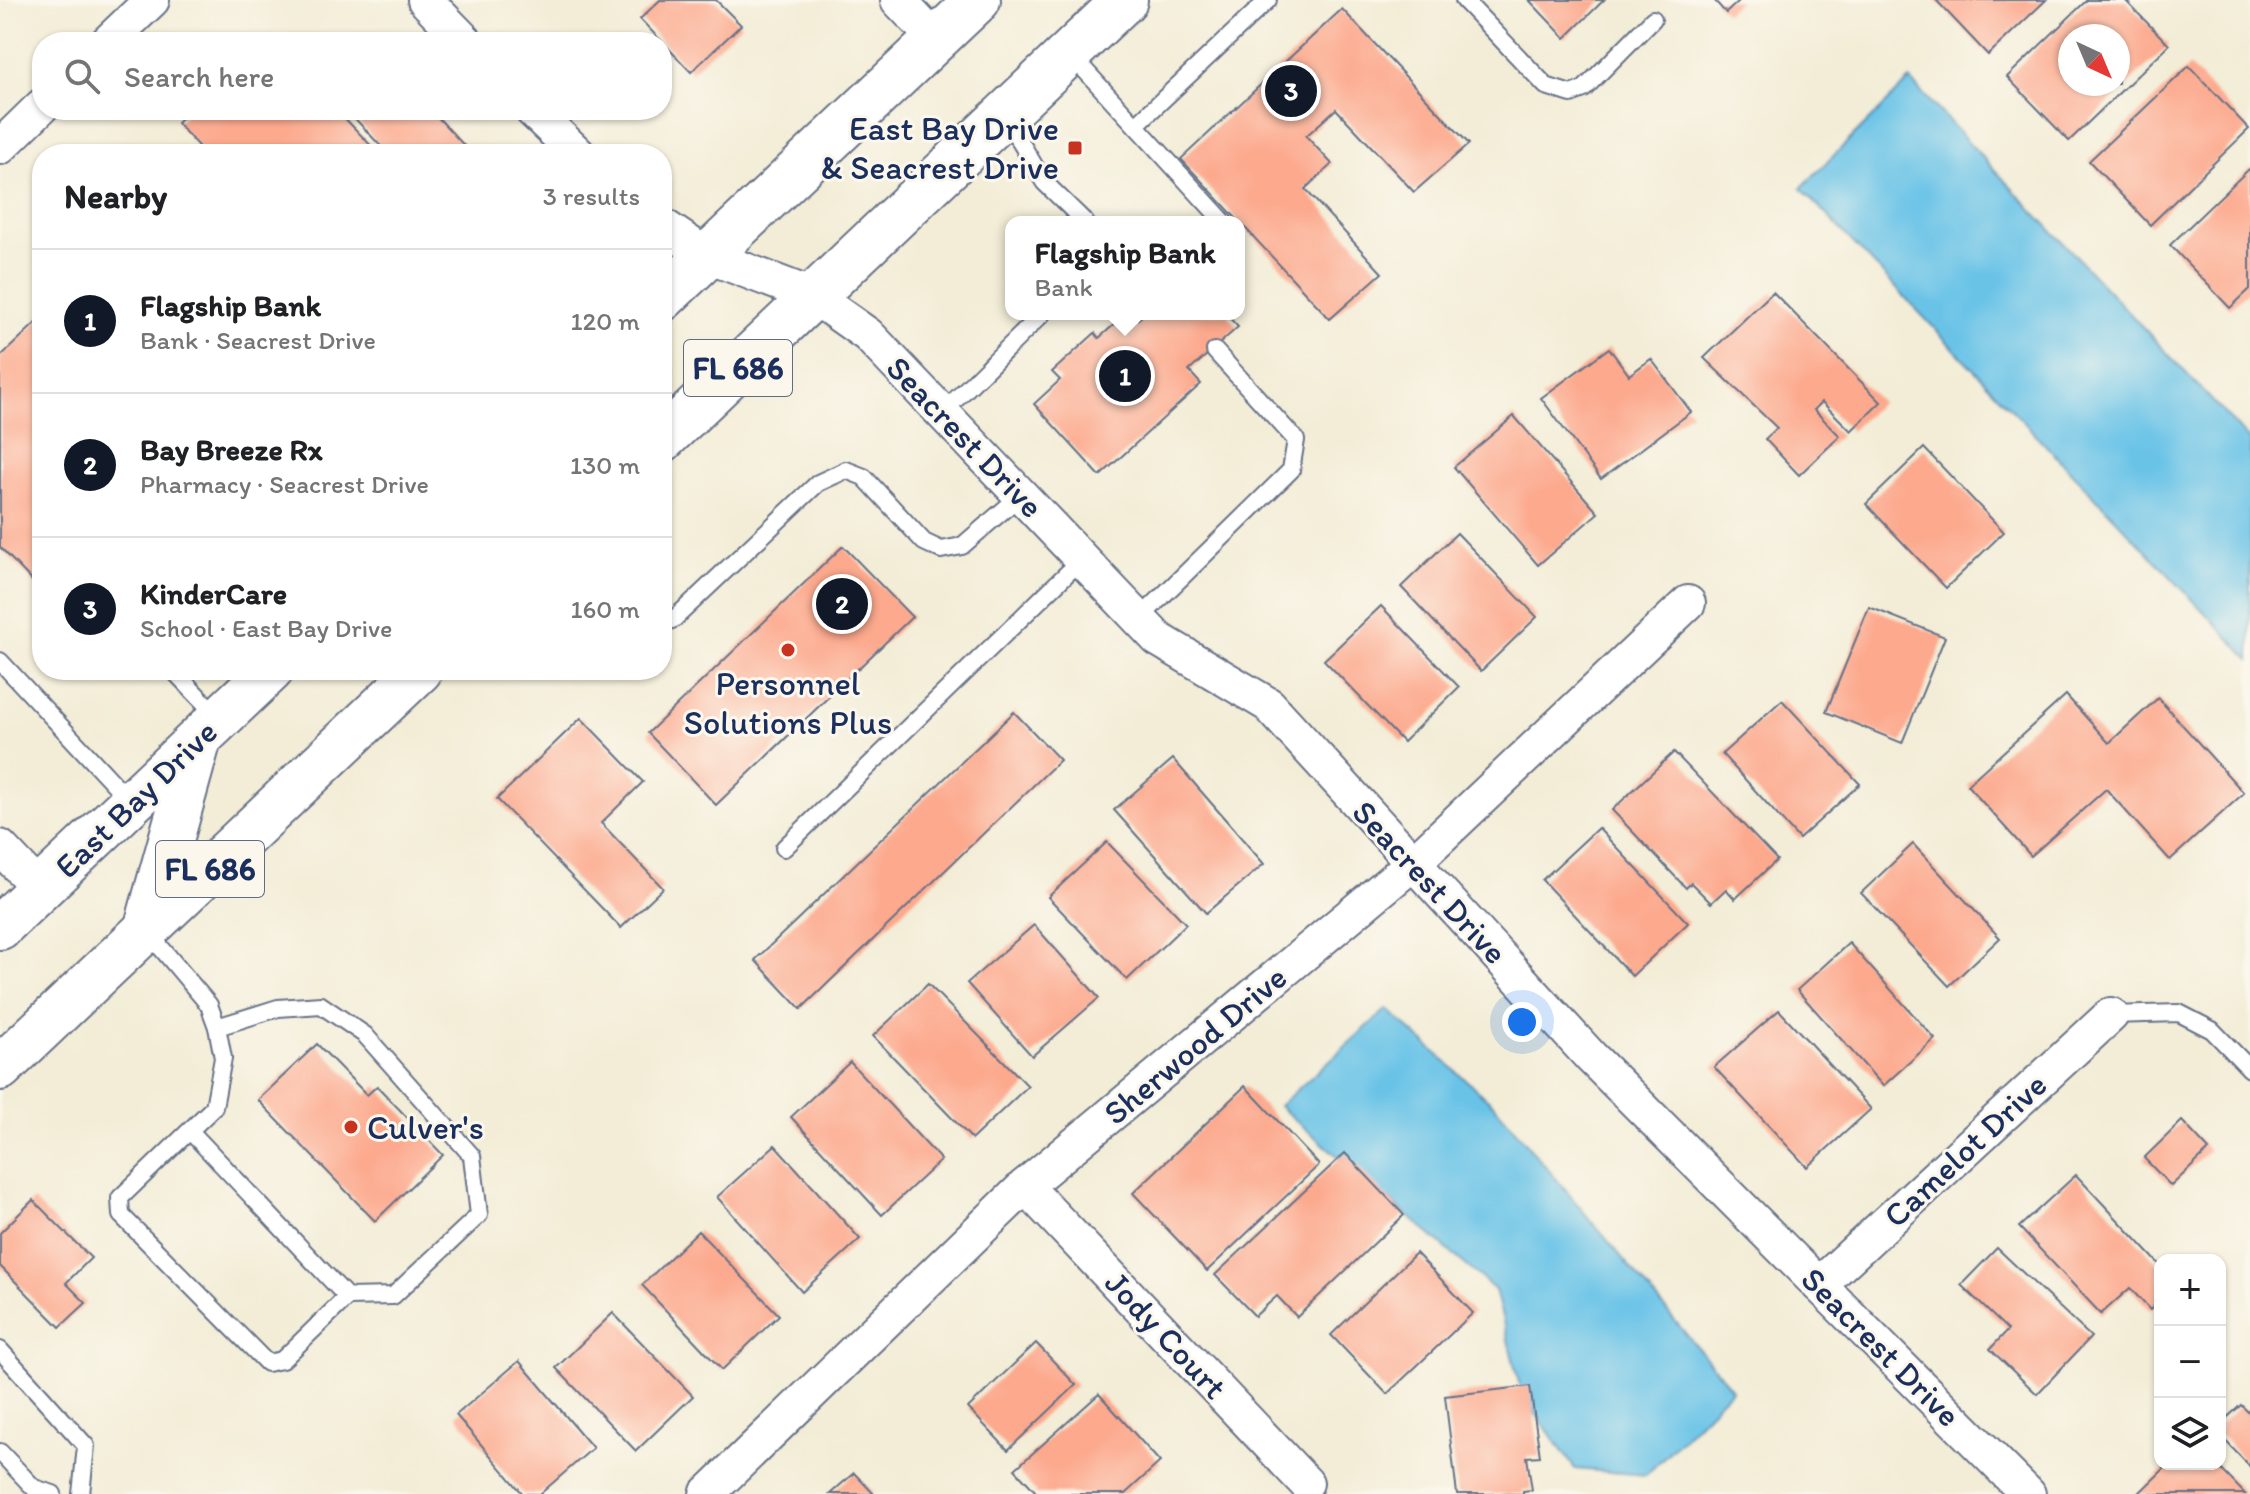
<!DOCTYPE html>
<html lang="en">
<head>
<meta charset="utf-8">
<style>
	:root { --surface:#fff; --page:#f2f2f2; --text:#202124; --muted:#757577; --line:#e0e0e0; --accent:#111827 }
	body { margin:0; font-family:Itim,sans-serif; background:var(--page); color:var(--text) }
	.controls { position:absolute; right:24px; bottom:24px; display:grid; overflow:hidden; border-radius:16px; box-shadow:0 2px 6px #0004 }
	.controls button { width:72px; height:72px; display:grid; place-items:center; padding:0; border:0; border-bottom:2px solid var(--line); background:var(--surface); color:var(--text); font:40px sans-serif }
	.compass { position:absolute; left:2058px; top:24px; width:72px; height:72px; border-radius:50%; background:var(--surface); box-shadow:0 2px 6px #0004; rotate:136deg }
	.you { position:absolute; left:1522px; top:1022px; width:28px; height:28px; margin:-20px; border:6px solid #fff; border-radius:50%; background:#1a73e8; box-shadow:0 0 0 12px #1a73e833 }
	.badge { display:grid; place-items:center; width:52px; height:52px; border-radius:50%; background:var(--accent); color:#fff; font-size:26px; font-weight:700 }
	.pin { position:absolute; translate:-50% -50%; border:4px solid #fff; box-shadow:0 2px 8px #0006 }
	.popup { position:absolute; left:1005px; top:216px; width:240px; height:104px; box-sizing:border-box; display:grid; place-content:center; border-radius:16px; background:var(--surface); filter:drop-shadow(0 2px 6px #0005); font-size:26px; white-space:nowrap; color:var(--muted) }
	.popup b { font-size:30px; color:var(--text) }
	.popup::after { content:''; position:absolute; left:50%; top:100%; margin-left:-16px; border:16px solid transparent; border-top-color:var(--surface) }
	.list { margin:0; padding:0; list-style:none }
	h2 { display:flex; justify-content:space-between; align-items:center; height:104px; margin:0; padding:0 32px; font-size:34px }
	h2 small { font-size:26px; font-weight:400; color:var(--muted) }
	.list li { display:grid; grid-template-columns:52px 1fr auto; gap:24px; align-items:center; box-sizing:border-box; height:144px; padding:0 32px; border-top:2px solid var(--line) }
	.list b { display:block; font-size:30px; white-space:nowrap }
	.list p { margin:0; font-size:26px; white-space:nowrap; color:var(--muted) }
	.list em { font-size:26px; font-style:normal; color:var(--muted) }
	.icon { flex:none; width:44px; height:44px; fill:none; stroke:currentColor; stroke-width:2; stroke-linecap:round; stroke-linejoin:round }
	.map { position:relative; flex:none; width:2250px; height:1494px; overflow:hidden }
	.search { position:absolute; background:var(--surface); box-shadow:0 2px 6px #0004; left:32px; top:32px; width:640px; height:88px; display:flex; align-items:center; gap:20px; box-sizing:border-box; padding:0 28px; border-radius:32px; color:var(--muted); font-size:30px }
	.panel { position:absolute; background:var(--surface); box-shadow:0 2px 6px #0004; left:32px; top:144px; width:640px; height:536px; border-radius:32px }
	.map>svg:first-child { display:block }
	.water { fill:#69c3e7; stroke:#4279a2; stroke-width:2 }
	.building { fill:#fca98d; fill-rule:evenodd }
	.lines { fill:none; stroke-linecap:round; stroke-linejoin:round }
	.service-casing { stroke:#677288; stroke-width:20 }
	.minor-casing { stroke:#677288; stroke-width:38 }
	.primary-casing { stroke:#677288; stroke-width:48 }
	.service { stroke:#fff; stroke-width:16 }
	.minor { stroke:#fff; stroke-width:34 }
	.primary { stroke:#fff; stroke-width:44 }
	.poi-dot { fill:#c8321e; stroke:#fbf7ec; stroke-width:3 }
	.labels { text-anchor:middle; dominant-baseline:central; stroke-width:6; stroke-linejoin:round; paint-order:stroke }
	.shield { fill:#fbf7ec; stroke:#5e6b89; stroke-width:2 }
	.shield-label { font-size:32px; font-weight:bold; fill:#1b2f5e }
	.poi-label { font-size:34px; fill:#1b2f5e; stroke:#fbf7ec; text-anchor:end }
	.street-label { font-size:34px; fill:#1b2f5e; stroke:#fbf7ec }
</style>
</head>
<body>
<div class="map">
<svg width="2250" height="1494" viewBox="0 0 2250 1494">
	<rect width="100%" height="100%" fill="#fbf7ec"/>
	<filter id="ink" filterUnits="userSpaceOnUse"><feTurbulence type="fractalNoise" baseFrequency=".0125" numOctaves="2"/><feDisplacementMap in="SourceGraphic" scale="16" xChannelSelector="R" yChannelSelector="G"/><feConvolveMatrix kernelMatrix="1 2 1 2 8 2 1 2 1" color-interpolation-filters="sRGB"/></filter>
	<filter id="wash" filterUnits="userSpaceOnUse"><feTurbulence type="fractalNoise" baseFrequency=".006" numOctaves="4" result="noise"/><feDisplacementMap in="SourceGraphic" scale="32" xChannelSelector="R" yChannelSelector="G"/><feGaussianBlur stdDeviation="1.8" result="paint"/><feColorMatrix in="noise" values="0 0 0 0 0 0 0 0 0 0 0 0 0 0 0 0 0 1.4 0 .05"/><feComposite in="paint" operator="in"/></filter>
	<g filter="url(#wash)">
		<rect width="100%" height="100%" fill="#f3edd7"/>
		<g class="water">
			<path d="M1910 80 2250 441V660L1801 188Z"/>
			<path d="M1387 1009 1495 1106 1732 1389 1646 1475 1575 1469 1522 1394 1495 1290 1279 1106Z"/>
		</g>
		<g id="blocks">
			<g class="building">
				<path d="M660 0H716L741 25 691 72 640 19Z"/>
				<path d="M1529 0H1604L1565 38Z"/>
				<path d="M1714 0H1740L1726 13Z"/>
				<path d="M1936 0H2046L1988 55Z"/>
				<path d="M2087 0H2125L2169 45 2069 141 2007 77ZM2070 36H2118V84H2070Z"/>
				<path d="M1342 9 1469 144 1414 192 1336 109 1306 136 1332 164 1305 189 1382 273 1330 319 1181 159Z"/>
				<path d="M2189 66 2249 129 2150 225 2089 161Z"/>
				<path d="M190 110H337L379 154H190L198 146 177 123Z"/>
				<path d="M347 110H431L472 154H388Z"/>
				<path d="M2250 168V289L2230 308 2170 245Z"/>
				<path d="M1773 292 1881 402 1851 431 1822 402 1814 410 1840 436 1799 475 1765 439 1777 428 1704 358Z"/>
				<path d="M1126 314H1134L1138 319 1144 314H1226L1238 327 1189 371 1201 384 1100 476 1034 404 1060 380 1052 372 1095 333 1099 338Z"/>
				<path d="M42 317V587L40 589 0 547V357Z"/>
				<path d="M1609 348 1629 375 1651 359 1691 412 1601 479 1541 398Z"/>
				<path d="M1514 416 1598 513 1538 565 1454 467Z"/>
				<path d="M1924 448 2004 532 1946 588 1866 504Z"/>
				<path d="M1457 533 1537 617 1481 671 1401 587Z"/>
				<path d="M843 546 912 617 716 805 648 733Z"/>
				<path d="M1381 606 1459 687 1403 742 1324 660Z"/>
				<path d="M1869 607 1945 637 1902 743 1826 712Z"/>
				<path d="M2066 695 2109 743 2158 698 2244 793 2170 860 2106 789 2031 856 1967 785Z"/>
				<path d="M1782 700 1860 784 1799 839 1722 754Z"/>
				<path d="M1014 712 1060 760 801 1009 755 960Z"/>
				<path d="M581 718 643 782 601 823 663 888 621 928 497 799Z"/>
				<path d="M1674 752 1777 860 1735 899 1726 889 1711 903 1691 883 1686 888 1612 810Z"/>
				<path d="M1173 759 1264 864 1206 913 1114 810Z"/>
				<path d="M1598 828 1688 923 1632 976 1542 880Z"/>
				<path d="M1107 842 1186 924 1127 980 1048 897Z"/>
				<path d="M1913 844 2000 938 1949 986 1861 893Z"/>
				<path d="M1034 925 1099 998 1032 1056 967 983Z"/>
				<path d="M1849 943 1935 1039 1883 1086 1797 990Z"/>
				<path d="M928 984 1028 1086 972 1139 873 1036Z"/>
				<path d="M1779 1010 1871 1109 1807 1167 1714 1067Z"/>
				<path d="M317 1044 367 1095 377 1086 443 1155 375 1221 258 1100Z"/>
				<path d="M850 1062 941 1160 882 1215 791 1117Z"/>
				<path d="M1245 1086 1319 1165 1207 1271 1133 1193Z"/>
				<path d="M2182 1121 2209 1150 2171 1186 2144 1158Z"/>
				<path d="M775 1145 860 1239 802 1292 717 1197Z"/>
				<path d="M1345 1153 1404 1215 1297 1317 1277 1296 1255 1316 1215 1275Z"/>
				<path d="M2076 1175 2160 1265V1300L2150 1310 2130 1288 2101 1314 2019 1227Z"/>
				<path d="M33 1200 91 1258 66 1283 86 1303 60 1327 0 1266V1233Z"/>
				<path d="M698 1231 779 1315 722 1370 642 1285Z"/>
				<path d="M1997 1248 2091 1337 2037 1394 1990 1349 2008 1330 1961 1285Z"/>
				<path d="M1416 1253 1473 1313 1387 1394 1331 1335Z"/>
				<path d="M613 1313 693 1396 636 1451 556 1368Z"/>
				<path d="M1036 1343 1076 1385 1008 1450 968 1408Z"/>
				<path d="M519 1361 593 1448 540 1494H523L456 1415Z"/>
				<path d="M1530 1386 1540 1456 1527 1457 1532 1490 1523 1491V1494H1457L1445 1396Z"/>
				<path d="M1099 1394 1160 1462 1125 1494H1034L1036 1492 1015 1469Z"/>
				<path d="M2241 1405 2250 1414V1467L2220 1435V1424Z"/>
				<path d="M2169 1464H2216L2245 1494H2138Z"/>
				<path d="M854 1473 874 1494H830Z"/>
			</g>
		</g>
	</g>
	<g filter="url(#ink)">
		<use href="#blocks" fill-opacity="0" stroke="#677288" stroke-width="2"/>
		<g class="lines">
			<defs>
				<g id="service">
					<path d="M1464 0 1546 86 1571 94 1584 89 1653 19"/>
					<path d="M1071 55 1224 222"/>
					<path d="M1005 116 1044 182 1085 222"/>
					<path d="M1136 125 1268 0"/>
					<path d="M942 413 1042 314"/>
					<path d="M1139 619 1291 470 1296 440 1215 351"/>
					<path d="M662 624 674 619 818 483 846 470 864 477 924 542 941 550 962 546 1021 495"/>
					<path d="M0 661 130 801"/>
					<path d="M173 670 219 718"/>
					<path d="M784 848 1082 559"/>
					<path d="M147 931 209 1005 217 1027 223 1058 214 1107 120 1198 121 1215 267 1363 282 1360 347 1297 190 1131"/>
					<path d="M2111 1015 2179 1013 2212 1030 2250 1069"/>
					<path d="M217 1027 278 1008 321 1005 365 1035 472 1156 479 1215 393 1296 347 1297"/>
					<path d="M0 1350 86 1446 81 1494"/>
					<path d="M0 1452 34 1488 53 1494"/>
				</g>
				<g id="minor">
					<path d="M425 0 466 42"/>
					<path d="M898 0 936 40"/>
					<path d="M108 42 152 0"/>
					<path d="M532 110 578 154"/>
					<path d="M0 147 42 106"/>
					<path d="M662 225 708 256 813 296 868 335 1158 639 1269 705 1591 1057 2028 1494"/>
					<path d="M0 847 40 889"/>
					<path d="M1025 1186 1306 1483"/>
					<path d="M1819 1285 2111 1015"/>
					<path d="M707 1494 1025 1186 1412 864 1688 603"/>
				</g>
				<g id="primary">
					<path d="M662 299 978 0"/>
					<path d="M662 440 1125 0"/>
					<path d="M0 927 271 670"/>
					<path d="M146 930 199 739"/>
					<path d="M0 1068 420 670"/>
				</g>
			</defs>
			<use href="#service" class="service-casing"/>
			<use href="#minor" class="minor-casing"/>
			<use href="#primary" class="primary-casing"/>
			<use href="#service" class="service"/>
			<use href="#minor" class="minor"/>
			<use href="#primary" class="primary"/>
		</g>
	</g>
	<g class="poi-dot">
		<rect x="1067" y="140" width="16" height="16" rx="4"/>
		<circle cx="788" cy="650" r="8"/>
		<circle cx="351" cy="1127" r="8"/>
	</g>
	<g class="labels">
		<g class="shield">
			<rect x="684" y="340" width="108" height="56" rx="6"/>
			<rect x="156" y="841" width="108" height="56" rx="6"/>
		</g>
		<g class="shield-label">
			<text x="738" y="368">FL 686</text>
			<text x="210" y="869">FL 686</text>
		</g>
		<g class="poi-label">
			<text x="1059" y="128">East Bay Drive<tspan x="1059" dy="39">&amp; Seacrest Drive</tspan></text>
			<text x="788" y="683" text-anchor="middle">Personnel<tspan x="788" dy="39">Solutions Plus</tspan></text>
			<text x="367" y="1127" text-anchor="start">Culver's</text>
		</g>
		<g class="street-label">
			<text transform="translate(965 437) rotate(46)">Seacrest Drive</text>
			<text transform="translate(136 799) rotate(-44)">East Bay Drive</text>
			<text transform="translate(1430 882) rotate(47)">Seacrest Drive</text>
			<text transform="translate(1195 1045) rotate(-40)">Sherwood Drive</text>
			<text transform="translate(1965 1150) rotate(-43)">Camelot Drive</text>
			<text transform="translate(1166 1335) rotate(47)">Jody Court</text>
			<text transform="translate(1881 1347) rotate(45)">Seacrest Drive</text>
		</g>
	</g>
</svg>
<div class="controls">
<button>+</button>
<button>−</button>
<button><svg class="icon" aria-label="layers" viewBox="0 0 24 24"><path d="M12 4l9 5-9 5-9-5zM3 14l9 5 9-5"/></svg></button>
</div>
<svg class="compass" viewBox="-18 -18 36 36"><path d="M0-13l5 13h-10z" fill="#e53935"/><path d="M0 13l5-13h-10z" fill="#757577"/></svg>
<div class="you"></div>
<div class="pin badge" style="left:1125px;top:376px">1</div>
<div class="popup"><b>Flagship Bank</b>Bank</div>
<div class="pin badge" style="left:842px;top:604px">2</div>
<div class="pin badge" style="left:1291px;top:91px">3</div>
<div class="search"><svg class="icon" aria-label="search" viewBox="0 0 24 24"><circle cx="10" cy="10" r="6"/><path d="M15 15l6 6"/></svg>Search here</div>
<section class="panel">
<h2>Nearby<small>3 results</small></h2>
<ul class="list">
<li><span class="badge">1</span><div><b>Flagship Bank</b><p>Bank · Seacrest Drive</p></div><em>120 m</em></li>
<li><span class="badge">2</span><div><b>Bay Breeze Rx</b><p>Pharmacy · Seacrest Drive</p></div><em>130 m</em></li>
<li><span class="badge">3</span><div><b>KinderCare</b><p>School · East Bay Drive</p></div><em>160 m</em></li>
</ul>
</section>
</div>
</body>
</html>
